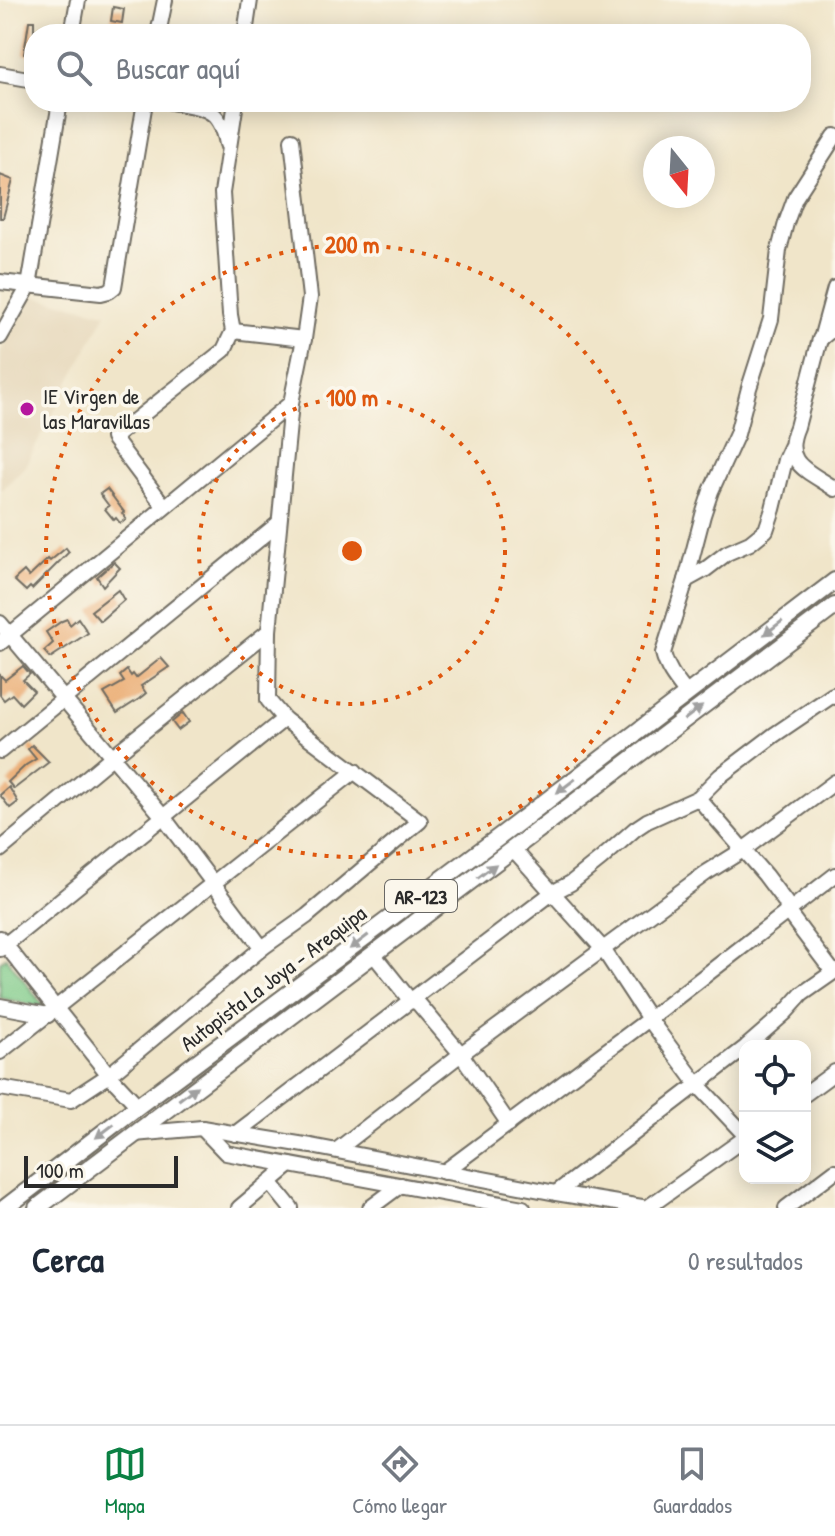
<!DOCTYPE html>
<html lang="es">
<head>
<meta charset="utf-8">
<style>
	:root { --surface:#fff; --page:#f2f2f3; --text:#1f2937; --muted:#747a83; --line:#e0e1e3; --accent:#0b8043 }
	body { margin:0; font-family:"Patrick Hand",sans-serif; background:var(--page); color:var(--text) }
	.controls { position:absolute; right:24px; bottom:24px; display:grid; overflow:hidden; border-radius:16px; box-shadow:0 4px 20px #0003 }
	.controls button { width:72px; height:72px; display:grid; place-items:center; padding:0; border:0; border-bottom:2px solid var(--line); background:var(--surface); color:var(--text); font:40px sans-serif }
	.compass { position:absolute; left:643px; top:136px; width:72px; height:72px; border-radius:50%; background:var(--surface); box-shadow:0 4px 20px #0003; rotate:162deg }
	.scale { position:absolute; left:24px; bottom:20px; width:154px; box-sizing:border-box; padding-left:8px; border:4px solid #2b2b2b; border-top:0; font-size:22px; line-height:28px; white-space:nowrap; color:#2b2b2b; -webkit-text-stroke:6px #fbf7ec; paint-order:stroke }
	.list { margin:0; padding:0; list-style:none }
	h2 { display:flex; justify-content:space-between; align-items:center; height:104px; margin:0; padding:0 32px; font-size:34px }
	h2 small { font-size:26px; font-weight:400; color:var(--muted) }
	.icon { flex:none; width:44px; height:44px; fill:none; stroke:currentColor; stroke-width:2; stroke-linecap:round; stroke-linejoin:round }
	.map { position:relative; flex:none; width:835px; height:1208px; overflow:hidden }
	.search { position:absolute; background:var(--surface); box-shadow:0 4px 20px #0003; left:24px; right:24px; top:24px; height:88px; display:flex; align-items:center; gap:20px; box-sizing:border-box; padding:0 28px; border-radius:32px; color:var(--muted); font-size:30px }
	.sheet { height:216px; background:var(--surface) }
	nav { display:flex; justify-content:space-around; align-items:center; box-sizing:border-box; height:112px; border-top:2px solid var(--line); background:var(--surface); font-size:22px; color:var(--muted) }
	nav a { display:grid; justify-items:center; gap:4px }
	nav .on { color:var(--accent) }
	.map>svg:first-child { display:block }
	.built { fill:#e5d6b7 }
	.green { fill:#7eca88; stroke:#547a5a; stroke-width:2 }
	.building { fill:#ebae76 }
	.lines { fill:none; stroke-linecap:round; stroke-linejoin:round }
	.minor-casing { stroke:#706c62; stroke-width:18 }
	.major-casing { stroke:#706c62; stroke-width:20 }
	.minor { stroke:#fff; stroke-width:14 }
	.major { stroke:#fff; stroke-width:16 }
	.oneway { fill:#a0a0a0 }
	.ring { fill:none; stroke:#df570e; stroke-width:4; stroke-dasharray:4 8 }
	.poi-dot { fill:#b5179e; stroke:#fbf7ec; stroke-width:3 }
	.labels { text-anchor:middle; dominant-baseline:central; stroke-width:7; stroke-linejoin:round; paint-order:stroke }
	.shield { fill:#fbf7ec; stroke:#696865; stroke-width:2 }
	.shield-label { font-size:20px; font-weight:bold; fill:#2b2b2b }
	.poi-label { font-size:22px; fill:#2b2b2b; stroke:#fbf7ec; text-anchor:start }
	.street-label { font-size:22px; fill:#2b2b2b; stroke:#fbf7ec }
	.centre { fill:#df570e; stroke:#fbf7ec; stroke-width:4 }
	.ring-label { font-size:24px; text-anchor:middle; font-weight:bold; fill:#df570e; stroke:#fbf7ec; stroke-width:7; stroke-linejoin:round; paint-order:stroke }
</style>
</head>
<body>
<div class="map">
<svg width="835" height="1208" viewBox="0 0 835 1208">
	<rect width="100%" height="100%" fill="#fbf7ec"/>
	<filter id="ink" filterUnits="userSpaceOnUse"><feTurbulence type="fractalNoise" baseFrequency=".0125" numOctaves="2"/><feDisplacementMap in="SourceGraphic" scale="16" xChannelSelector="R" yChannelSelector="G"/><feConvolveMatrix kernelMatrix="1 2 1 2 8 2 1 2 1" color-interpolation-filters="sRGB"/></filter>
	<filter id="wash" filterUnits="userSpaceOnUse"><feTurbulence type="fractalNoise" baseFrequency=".006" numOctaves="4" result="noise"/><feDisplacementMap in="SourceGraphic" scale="32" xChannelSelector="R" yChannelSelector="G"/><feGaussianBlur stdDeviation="1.8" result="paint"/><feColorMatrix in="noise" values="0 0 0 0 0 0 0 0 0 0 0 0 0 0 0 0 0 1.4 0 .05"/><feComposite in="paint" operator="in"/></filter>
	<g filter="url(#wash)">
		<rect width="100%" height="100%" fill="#f0e5c9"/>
		<path class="built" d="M31 296 106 313 25 466 0 492V353Z"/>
		<path class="green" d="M6 957 45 1008 0 998V962Z"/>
		<g id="blocks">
			<g class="building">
				<path d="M113 7 124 9 122 23 111 21Z"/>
				<path d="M29 21H34V56L24 54Z"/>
				<path d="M0 175 13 180 3 218H0Z"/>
				<path d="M107 489 124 512 122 513 126 519 120 523 116 518 114 520 105 509 109 506 100 494Z"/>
				<path d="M66 548 69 552 32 589 30 587 26 591 14 580 24 571 29 577 48 559 50 561Z"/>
				<path d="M114 562 120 568 103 586 97 577Z"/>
				<path d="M118 590 124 600 100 621 91 611Z"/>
				<path d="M78 618 88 633 50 658 44 651 53 643 46 632 62 621 67 619 70 625Z"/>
				<path d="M161 658 169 667 141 686 146 693 139 699 117 713 104 693 124 682 120 676 127 670 131 676 133 674 136 678Z"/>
				<path d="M23 666 30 674 23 680 34 691 21 704 12 694 4 700 0 695V675L5 680Z"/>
				<path d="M183 713 189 722 178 730 172 722Z"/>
				<path d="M32 745 49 762 14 789 8 782 26 765 36 759 28 749Z"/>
				<path d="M9 787 18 802 10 808 0 795Z"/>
			</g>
		</g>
	</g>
	<g filter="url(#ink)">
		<use href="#blocks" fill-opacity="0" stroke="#706c62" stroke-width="2"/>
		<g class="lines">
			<defs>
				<g id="minor">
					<path d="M72 34 78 0"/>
					<path d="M158 34 165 0"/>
					<path d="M245 34 250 0"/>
					<path d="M0 74 34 80"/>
					<path d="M171 102C205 108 220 107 227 144"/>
					<path d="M0 282 101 293 109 291 114 287 145 102"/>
					<path d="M835 327 820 339 797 427C781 464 809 471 835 489"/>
					<path d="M233 331 304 339"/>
					<path d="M0 337 29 286 60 102"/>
					<path d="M821 339 835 288"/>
					<path d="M164 506 113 438 224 350 233 331 230 315 222 193 236 102"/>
					<path d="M686 580 703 515 711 491 737 434 749 388 771 319 779 250 786 223 795 198 835 136"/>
					<path d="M0 623 164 818 262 948"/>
					<path d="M0 643 291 403"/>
					<path d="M687 694C677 681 667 670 663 653L686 580 706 569 727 553 750 543 766 530 773 509 785 460 791 447"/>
					<path d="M0 751 279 523"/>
					<path d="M698 798 765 875 786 903 787 911 833 972"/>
					<path d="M0 850 113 756 269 631"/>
					<path d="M514 850 603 949 649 1019 698 1085 745 1135"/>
					<path d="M0 938 109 1075 138 1106"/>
					<path d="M0 949 284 719"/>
					<path d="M374 955 410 1000 418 1003 461 1054 509 1124"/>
					<path d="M0 1006 48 1015"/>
					<path d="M747 1046 785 1013 802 994 835 971"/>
					<path d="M0 1052 355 771"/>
					<path d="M0 1088 71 1100 109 1075 262 948 307 916 420 821 284 719 268 700 269 631 291 403 304 339 310 297 292 140"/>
					<path d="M805 1094 835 1072"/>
					<path d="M202 1128 226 1153 523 1208"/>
					<path d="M134 1134 202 1128 311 1146 556 1193 648 1208"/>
					<path d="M235 1134 552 893 571 883 601 859 635 829 647 821 698 798 720 776 774 735 833 695 835 697"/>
					<path d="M337 1150 461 1054 706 873 743 850 835 782"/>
					<path d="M444 1172 649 1019 835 875"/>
					<path d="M270 1182 291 1208"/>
					<path d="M556 1193 745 1048"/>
					<path d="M239 1208 290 1165"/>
					<path d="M370 1208 401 1185"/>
					<path d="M647 1208 745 1138"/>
					<path d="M786 1208 835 1171"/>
				</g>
				<g id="major">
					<path d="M5 1208 138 1106 499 837 835 581"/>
					<path d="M37 1208 835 606"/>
				</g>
			</defs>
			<use href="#minor" class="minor-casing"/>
			<use href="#major" class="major-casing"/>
			<use href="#minor" class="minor"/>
			<use href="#major" class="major"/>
		</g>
		<defs><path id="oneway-solid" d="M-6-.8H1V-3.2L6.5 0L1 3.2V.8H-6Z" transform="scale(2)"/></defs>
		<g class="oneway">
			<use href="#oneway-solid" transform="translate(773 628) rotate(143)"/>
			<use href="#oneway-solid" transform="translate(693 713) rotate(-37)"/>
			<use href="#oneway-solid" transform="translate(566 786) rotate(143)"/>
			<use href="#oneway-solid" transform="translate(487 871) rotate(-37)"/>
			<use href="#oneway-solid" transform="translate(359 942) rotate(143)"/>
			<use href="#oneway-solid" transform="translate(188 1093) rotate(-37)"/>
			<use href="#oneway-solid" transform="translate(105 1131) rotate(143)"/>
		</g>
	</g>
	<g class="ring">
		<circle cx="352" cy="551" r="153"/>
		<circle cx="352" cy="551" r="306"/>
	</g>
	<circle class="poi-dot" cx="27" cy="409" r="8"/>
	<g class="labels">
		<rect class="shield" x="385" y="880" width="72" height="32" rx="6"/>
		<g class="shield-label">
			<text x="421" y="896">AR-123</text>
		</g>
		<g class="poi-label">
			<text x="43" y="396">IE Virgen de<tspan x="43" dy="25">las Maravillas</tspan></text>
		</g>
		<g class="street-label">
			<text transform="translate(273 978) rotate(-37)">Autopista La Joya - Arequipa</text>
		</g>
	</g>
	<circle cx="352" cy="551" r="12" class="centre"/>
	<g class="ring-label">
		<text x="352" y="253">200 m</text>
		<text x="352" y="406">100 m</text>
	</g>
</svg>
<div class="controls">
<button><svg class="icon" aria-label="locate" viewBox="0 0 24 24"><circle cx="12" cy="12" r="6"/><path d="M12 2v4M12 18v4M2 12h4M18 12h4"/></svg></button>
<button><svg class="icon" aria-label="layers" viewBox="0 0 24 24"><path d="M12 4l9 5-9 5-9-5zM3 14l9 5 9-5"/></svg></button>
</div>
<svg class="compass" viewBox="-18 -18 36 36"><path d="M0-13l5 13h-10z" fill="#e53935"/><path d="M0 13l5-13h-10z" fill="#747a83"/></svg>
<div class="scale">100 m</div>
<div class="search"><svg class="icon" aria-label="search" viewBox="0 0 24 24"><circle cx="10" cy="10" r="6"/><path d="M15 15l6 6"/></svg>Buscar aquí</div>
</div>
<section class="sheet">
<h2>Cerca<small>0 resultados</small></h2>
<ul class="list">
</ul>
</section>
<nav>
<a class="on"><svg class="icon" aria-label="map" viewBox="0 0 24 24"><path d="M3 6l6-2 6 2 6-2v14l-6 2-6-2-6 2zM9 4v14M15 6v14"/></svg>Mapa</a>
<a><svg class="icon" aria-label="directions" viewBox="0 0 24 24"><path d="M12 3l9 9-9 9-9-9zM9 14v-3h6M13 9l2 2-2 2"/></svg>Cómo llegar</a>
<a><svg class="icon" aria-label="saved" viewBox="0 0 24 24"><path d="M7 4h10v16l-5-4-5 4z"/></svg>Guardados</a>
</nav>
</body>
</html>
